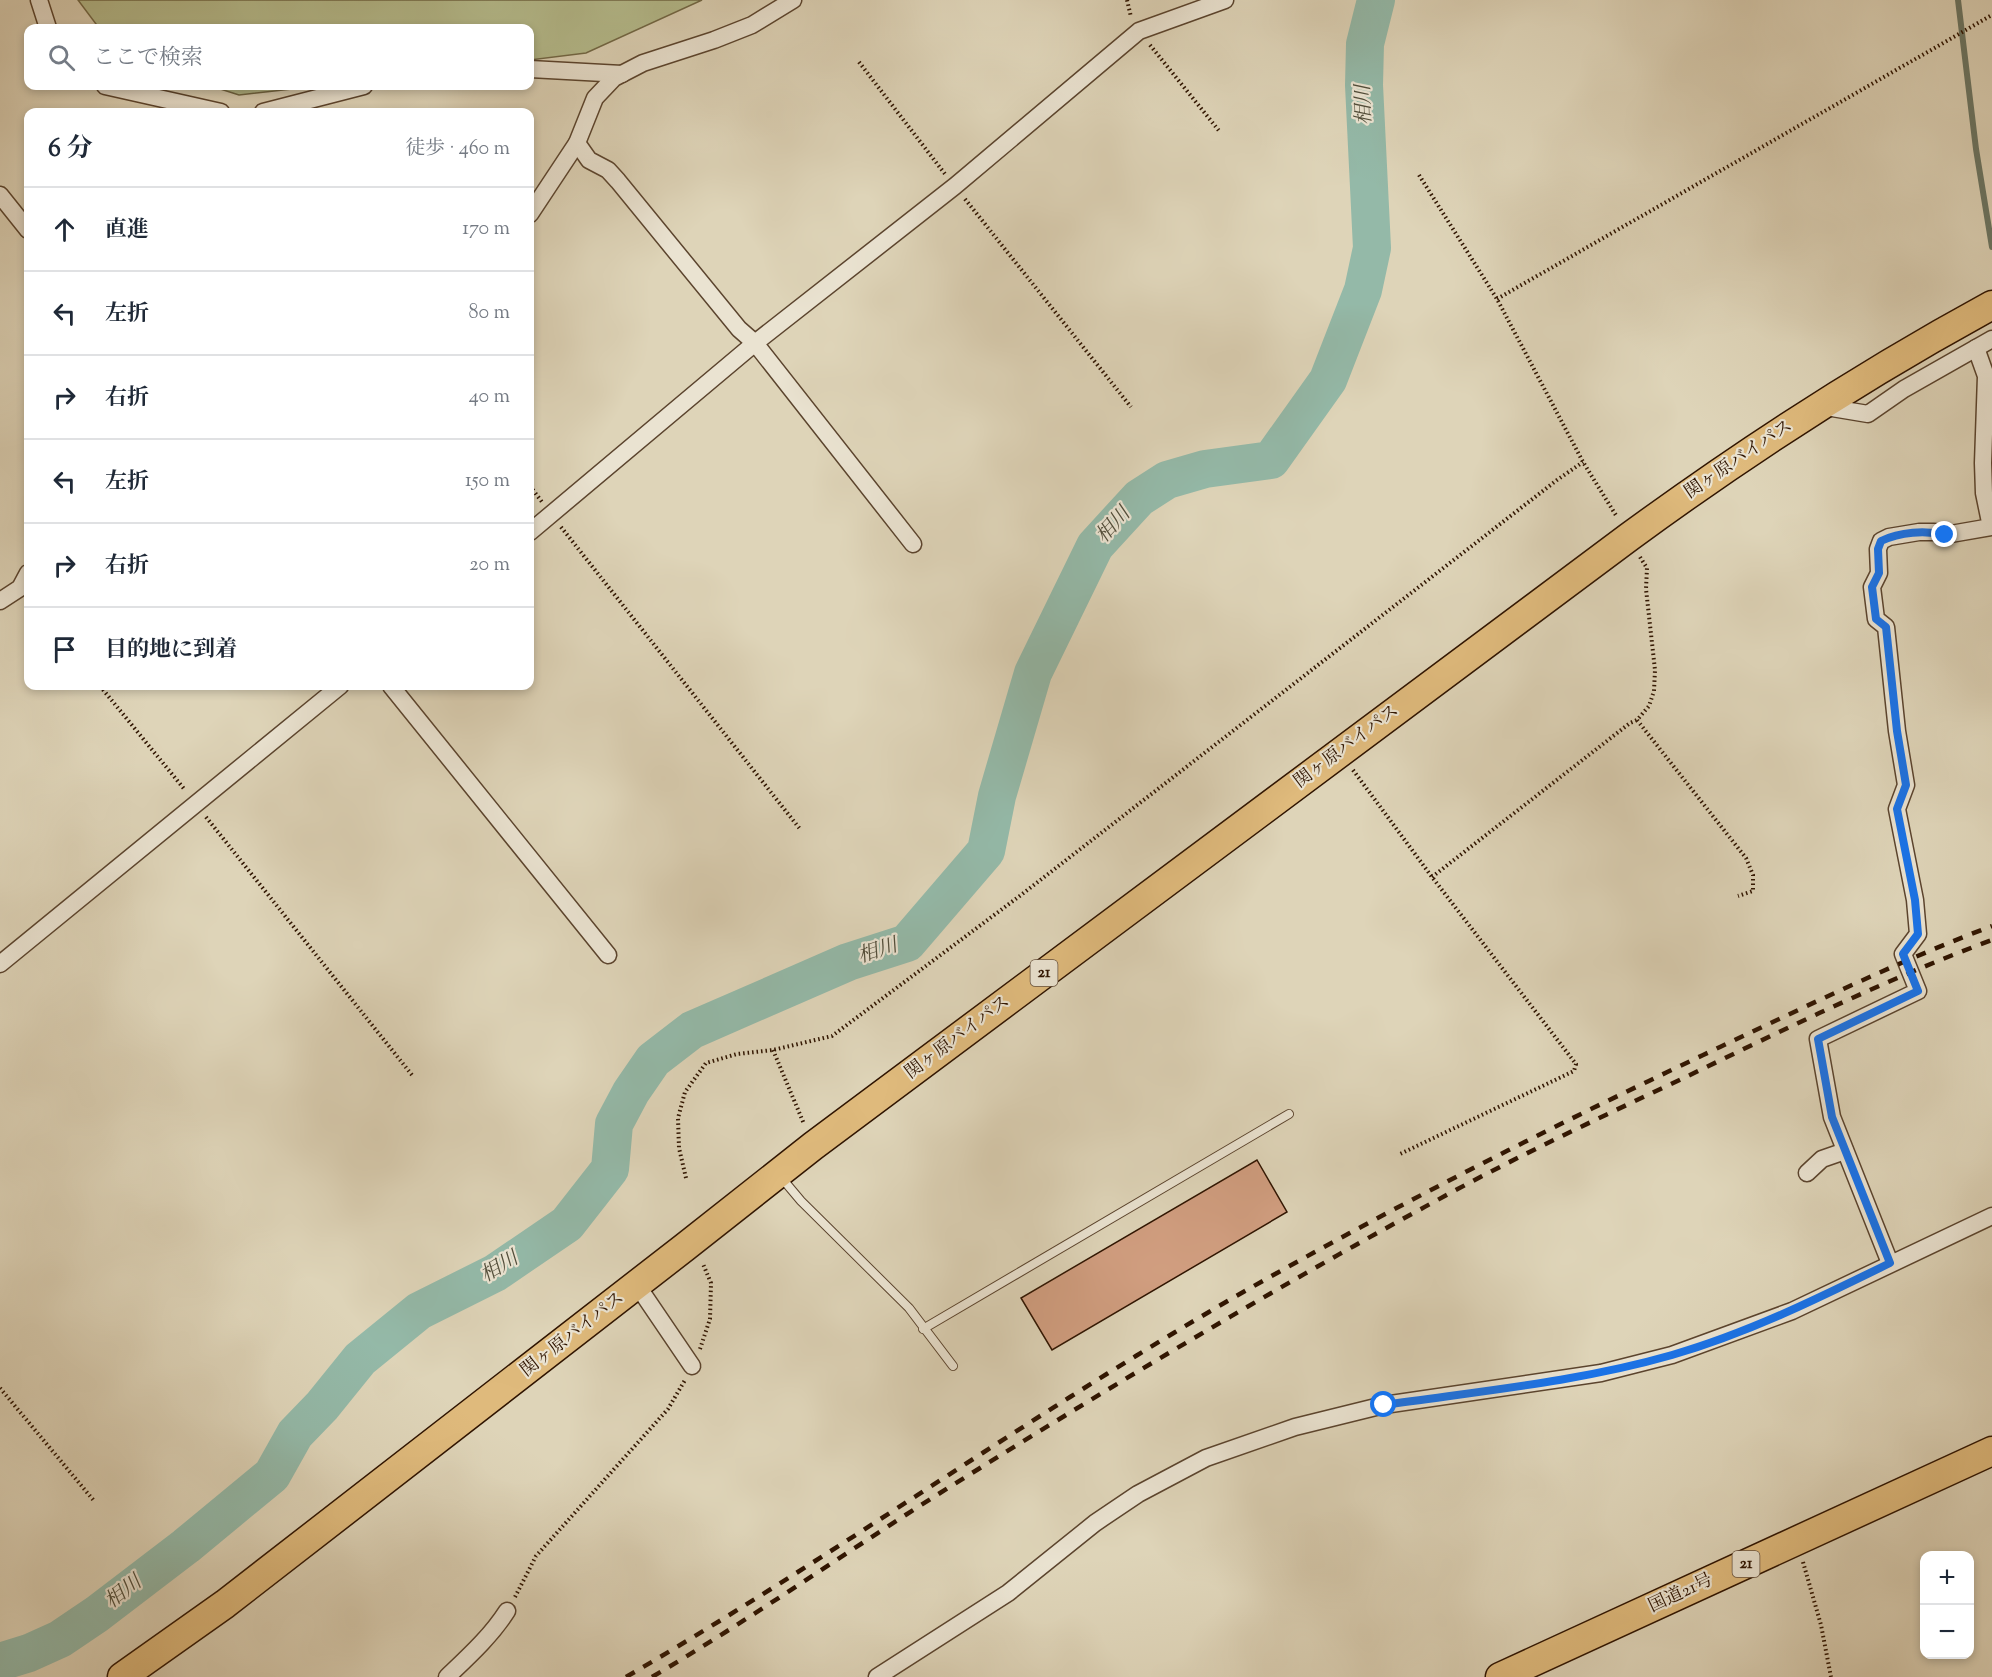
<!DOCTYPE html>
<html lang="ja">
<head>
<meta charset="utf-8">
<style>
	:root { --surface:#fff; --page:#f6f6f7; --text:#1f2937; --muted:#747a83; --line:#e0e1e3 }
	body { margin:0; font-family:"Sorts Mill Goudy","Noto Serif JP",serif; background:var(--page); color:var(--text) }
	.controls { position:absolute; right:18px; bottom:18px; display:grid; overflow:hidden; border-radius:12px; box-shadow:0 3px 9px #0003 }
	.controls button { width:54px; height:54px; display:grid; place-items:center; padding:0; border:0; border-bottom:2px solid var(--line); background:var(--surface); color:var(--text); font:30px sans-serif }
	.stop { position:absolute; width:18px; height:18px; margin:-14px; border:4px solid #1a73e8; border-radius:50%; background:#fff }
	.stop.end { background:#1a73e8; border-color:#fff; box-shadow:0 2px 6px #0008 }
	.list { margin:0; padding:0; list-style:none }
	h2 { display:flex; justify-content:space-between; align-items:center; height:78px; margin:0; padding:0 24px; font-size:26px }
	h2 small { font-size:20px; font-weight:400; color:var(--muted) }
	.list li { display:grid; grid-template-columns:39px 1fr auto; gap:18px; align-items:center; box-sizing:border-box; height:84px; padding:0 24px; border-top:2px solid var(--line) }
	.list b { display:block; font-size:22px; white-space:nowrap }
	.list em { font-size:20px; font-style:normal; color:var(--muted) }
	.icon { flex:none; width:33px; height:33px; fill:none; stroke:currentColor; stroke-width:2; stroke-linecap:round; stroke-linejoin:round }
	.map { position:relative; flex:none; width:1992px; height:1677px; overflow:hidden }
	.search { position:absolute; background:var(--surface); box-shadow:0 3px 9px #0003; left:24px; top:24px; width:510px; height:66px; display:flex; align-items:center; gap:15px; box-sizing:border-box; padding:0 21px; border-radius:12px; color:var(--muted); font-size:22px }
	.panel { position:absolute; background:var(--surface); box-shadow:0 3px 9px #0003; left:24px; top:108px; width:510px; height:582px; border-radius:12px }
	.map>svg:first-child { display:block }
	.green { fill:#b5bc8d; stroke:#726846; stroke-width:1.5 }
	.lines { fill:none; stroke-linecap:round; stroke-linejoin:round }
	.stream { stroke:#6c7765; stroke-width:6 }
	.river { stroke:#94b9a8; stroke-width:38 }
	.building { fill:#d19e80; stroke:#2f1400; stroke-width:1.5 }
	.service-casing { stroke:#5b442e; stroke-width:10 }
	.minor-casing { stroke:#5b442e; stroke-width:19 }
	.trunk-casing { stroke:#2f1400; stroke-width:31 }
	.path { stroke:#2f1400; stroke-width:4; stroke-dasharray:1.5 3; stroke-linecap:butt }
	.service { stroke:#eae3d1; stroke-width:8 }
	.minor { stroke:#eae3d1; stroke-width:16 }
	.trunk { stroke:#dfba7c; stroke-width:28 }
	.rail { stroke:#2f1400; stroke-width:4.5; stroke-dasharray:10 10; stroke-linecap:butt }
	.route { stroke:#1a73e8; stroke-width:8 }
	.labels { text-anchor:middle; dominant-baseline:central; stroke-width:4.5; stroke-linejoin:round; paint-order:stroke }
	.shield { fill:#eae3d1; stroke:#67523f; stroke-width:1.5 }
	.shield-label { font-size:16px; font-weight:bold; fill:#2f1400 }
	.street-label { font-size:18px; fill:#2f1400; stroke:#eae3d1 }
	.water-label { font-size:20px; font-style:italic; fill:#524e3b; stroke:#eae3d1 }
</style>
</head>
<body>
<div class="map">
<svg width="1992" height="1677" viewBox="0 0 1992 1677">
	<rect width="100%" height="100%" fill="#ded4b8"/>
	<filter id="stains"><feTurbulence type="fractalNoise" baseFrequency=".00333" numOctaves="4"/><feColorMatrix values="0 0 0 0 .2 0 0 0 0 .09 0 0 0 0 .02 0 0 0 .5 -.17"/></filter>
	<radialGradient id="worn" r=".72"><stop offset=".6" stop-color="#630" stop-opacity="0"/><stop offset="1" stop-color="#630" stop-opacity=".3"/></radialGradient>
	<g class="green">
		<path d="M78 0H702L586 53 530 60V28H99Z"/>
		<path d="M211 86H319L239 95Z"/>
	</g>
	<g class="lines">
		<path class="stream" d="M1958 0 1976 149 1992 247"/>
		<path class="river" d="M0 1662 29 1653 60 1639 97 1614 186 1546 272 1475 295 1434 322 1406 360 1359 419 1311 495 1273 567 1224 610 1169 614 1124 631 1092 653 1060 692 1030 848 962 907 943 986 851 997 796 1033 673 1095 546 1139 498 1167 480 1205 469 1271 460 1328 380 1363 290 1372 248 1364 85 1365 44 1376 0"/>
	</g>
	<path class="building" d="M1257 1160 1287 1212 1052 1350 1021 1298Z"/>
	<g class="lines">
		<defs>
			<g id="service">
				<path d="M780 1176 801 1201 909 1308 953 1366"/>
				<path d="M923 1329 1289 1114"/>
			</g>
			<g id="minor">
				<path d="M39 0 48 28"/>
				<path d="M530 69 622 74"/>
				<path d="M105 86 221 112"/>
				<path d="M263 112 364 86"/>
				<path d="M577 143 589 160 608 170 618 181 739 329 755 343 913 544"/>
				<path d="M0 195 28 230"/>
				<path d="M530 214 577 143 595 98 614 78 643 63 714 40 752 25 793 0"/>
				<path d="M1820 406 1868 414 1904 389 1992 339"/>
				<path d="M530 532 755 343 955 186 1139 31 1225 0"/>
				<path d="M0 601 20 588 28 573"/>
				<path d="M391 686 608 955"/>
				<path d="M0 964 340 686"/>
				<path d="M1807 1173 1822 1159 1845 1151"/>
				<path d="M1890 1263 1832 1117 1818 1039 1918 991 1903 954 1918 934 1915 900 1897 809 1906 785 1897 731 1886 627 1876 619 1872 587 1879 573 1878 549 1881 541 1889 537 1919 532H1934L1945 535 1991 527 1984 493 1983 463 1986 376 1976 348"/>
				<path d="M637 1285 692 1366"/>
				<path d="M447 1677C469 1656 491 1636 507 1611"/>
				<path d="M877 1677 1008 1593 1095 1523 1138 1494 1206 1458 1295 1427 1384 1405 1601 1373 1672 1355 1792 1311 1992 1216"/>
			</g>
			<g id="trunk">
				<path d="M122 1677 225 1604 685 1247 813 1146 1629 537C1745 452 1865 374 1992 305"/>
				<path d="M1500 1677 1992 1451"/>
			</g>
		</defs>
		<use href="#service" class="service-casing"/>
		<use href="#minor" class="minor-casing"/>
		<use href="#trunk" class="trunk-casing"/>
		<g class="path">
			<path d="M1127 0 1131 17"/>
			<path d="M1150 45 1220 132"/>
			<path d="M859 62 945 174"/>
			<path d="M1419 175 1497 299 1583 462 1617 517"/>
			<path d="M965 199 1131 407"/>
			<path d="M1497 299 1992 15"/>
			<path d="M530 486 542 502"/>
			<path d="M561 527 800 829"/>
			<path d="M1640 557 1647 568 1646 589 1655 670 1654 691 1649 706 1637 720 1746 858 1753 875V891L1738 896"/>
			<path d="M100 686 185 790"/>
			<path d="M1353 770 1432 877 1576 1064 1574 1071 1400 1154"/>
			<path d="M206 817 412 1075"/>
			<path d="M1432 877 1630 723 1637 720"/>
			<path d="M773 1050 804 1124"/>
			<path d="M686 1178 679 1148 678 1118 685 1092 706 1063 737 1054 773 1050 832 1036 1021 895 1557 480 1583 462"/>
			<path d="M700 1349 710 1319 711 1283 703 1264"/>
			<path d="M0 1388 95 1502"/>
			<path d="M1803 1562 1821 1625 1831 1677"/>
			<path d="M515 1597 536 1556 668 1409 685 1380"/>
		</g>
		<use href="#service" class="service"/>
		<use href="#minor" class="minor"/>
		<use href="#trunk" class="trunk"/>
		<g class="rail">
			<path d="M626 1677C836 1555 1034 1412 1245 1291 1400 1203 1559 1123 1720 1047 1809 1005 1899 961 1992 926"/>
			<path d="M652 1677C759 1614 859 1543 964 1478 1129 1375 1297 1275 1469 1183 1541 1145 1616 1110 1690 1075 1789 1027 1889 978 1992 940"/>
		</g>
	</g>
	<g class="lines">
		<path class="route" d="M1384 1405C1480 1391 1578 1382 1672 1355 1748 1333 1819 1298 1890 1263L1832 1117 1818 1039 1918 991 1903 954 1918 934 1915 900 1897 809 1906 785 1897 731 1886 627 1876 619 1872 587 1879 573 1878 549 1881 541C1900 532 1925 530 1945 535"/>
	</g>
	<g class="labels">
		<g class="shield">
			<rect x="1030.5" y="960" width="27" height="26" rx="4.5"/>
			<rect x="1732.5" y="1551" width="27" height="26" rx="4.5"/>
		</g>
		<g class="shield-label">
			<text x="1044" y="973">21</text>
			<text x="1746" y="1564">21</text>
		</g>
		<g class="street-label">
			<text transform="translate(1739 460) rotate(-34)">関ヶ原バイパス</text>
			<text transform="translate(1347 747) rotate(-37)">関ヶ原バイパス</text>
			<text transform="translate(958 1038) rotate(-37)">関ヶ原バイパス</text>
			<text transform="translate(573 1335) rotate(-38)">関ヶ原バイパス</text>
			<text transform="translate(1681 1594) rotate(-25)">国道21号</text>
		</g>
		<g class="water-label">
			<text transform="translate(1365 105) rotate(-92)">相川</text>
			<text transform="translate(1114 526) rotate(-48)">相川</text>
			<text transform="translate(878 952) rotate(-18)">相川</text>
			<text transform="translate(500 1268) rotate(-31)">相川</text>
			<text transform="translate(124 1593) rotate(-38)">相川</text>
		</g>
	</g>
	<rect width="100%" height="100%" filter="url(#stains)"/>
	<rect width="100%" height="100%" fill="url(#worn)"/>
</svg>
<div class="controls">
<button>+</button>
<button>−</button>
</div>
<div class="stop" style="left:1384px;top:1405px"></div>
<div class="stop end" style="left:1945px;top:535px"></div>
<div class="search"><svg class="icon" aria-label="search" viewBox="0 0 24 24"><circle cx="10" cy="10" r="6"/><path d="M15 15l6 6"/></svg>ここで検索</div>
<section class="panel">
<h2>6 分<small>徒歩 · 460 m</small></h2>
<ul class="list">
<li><svg class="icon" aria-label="ahead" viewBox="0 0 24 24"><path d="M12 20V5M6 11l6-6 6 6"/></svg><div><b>直進</b></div><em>170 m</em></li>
<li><svg class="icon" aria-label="left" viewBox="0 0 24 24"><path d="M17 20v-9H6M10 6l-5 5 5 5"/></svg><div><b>左折</b></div><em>80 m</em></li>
<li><svg class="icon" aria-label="right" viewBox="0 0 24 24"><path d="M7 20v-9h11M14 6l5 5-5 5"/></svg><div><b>右折</b></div><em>40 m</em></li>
<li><svg class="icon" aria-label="left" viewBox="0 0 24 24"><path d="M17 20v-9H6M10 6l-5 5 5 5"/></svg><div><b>左折</b></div><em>150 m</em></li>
<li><svg class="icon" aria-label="right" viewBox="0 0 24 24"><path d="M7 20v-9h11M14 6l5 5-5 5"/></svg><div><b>右折</b></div><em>20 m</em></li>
<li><svg class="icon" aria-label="arrive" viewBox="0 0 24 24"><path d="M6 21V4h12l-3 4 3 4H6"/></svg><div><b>目的地に到着</b></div></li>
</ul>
</section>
</div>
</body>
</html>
